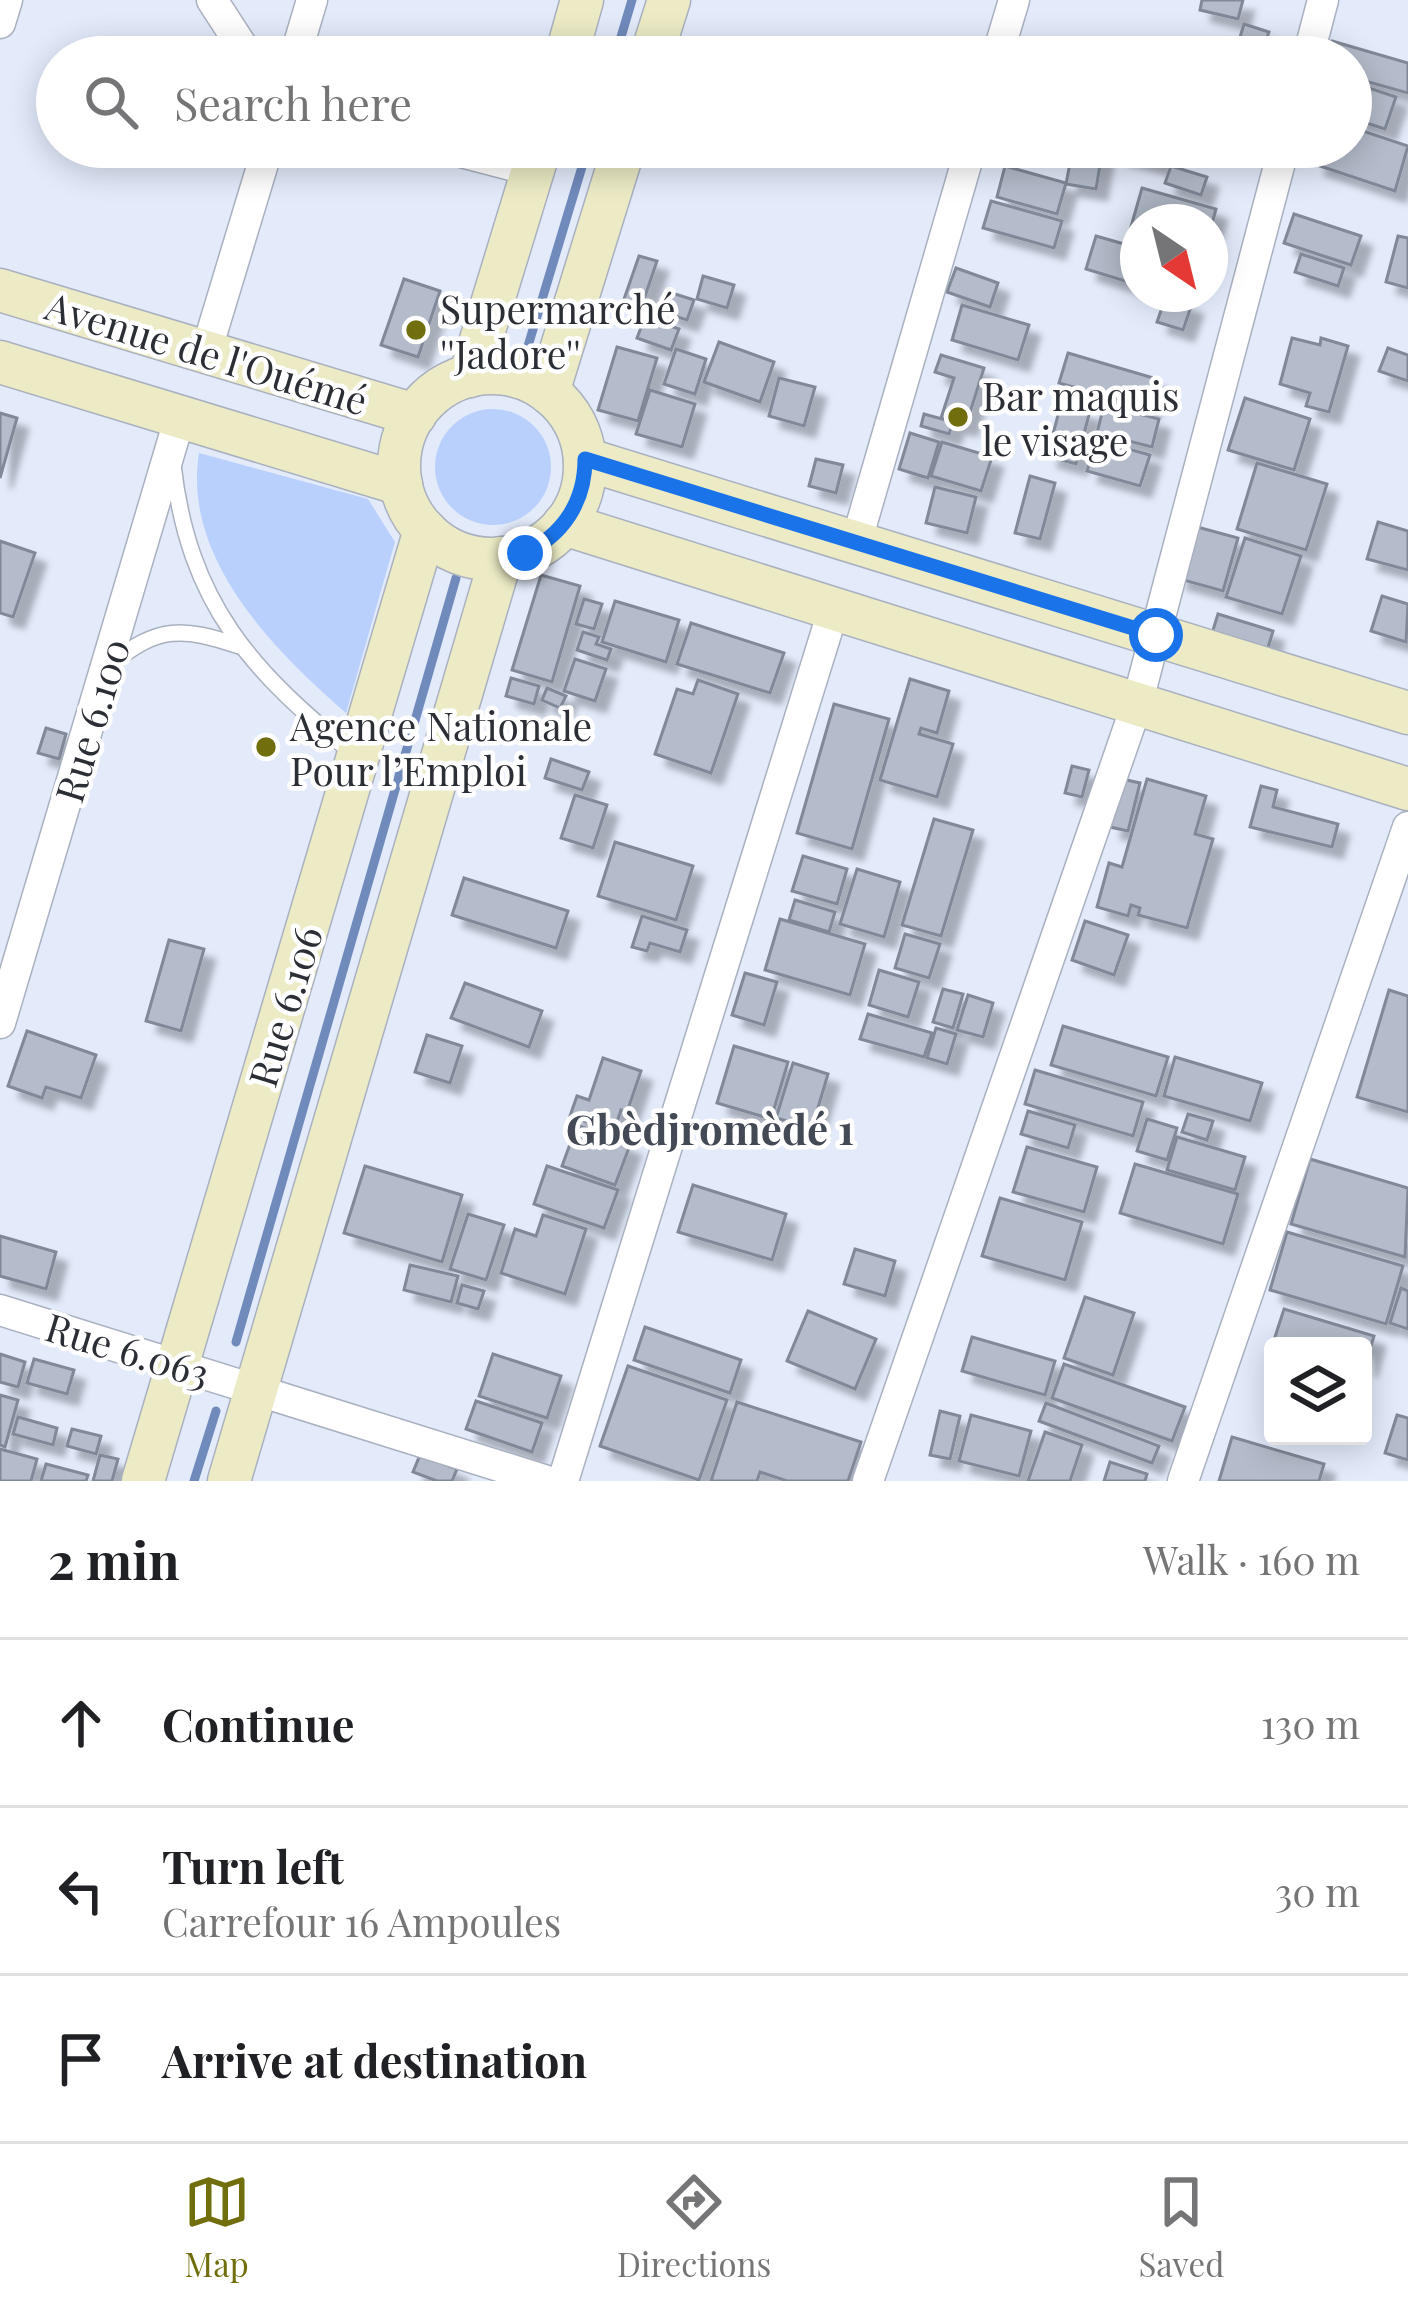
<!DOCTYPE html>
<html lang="en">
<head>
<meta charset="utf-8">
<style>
	:root { --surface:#fff; --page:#f6f6f6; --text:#202124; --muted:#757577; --line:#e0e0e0; --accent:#716e0d }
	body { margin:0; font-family:"Playfair Display",serif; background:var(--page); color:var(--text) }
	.controls { position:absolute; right:36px; bottom:36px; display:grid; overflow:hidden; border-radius:12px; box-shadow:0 6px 30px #0003 }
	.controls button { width:108px; height:108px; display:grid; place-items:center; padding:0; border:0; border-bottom:3px solid var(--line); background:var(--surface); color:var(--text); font:60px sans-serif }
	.compass { position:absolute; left:1120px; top:204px; width:108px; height:108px; border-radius:50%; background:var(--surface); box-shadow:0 6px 30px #0003; rotate:145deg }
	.stop { position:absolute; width:36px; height:36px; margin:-27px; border:9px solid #1a73e8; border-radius:50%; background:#fff }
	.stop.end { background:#1a73e8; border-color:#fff; box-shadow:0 3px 12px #0008 }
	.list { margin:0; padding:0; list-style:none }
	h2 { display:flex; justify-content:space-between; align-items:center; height:156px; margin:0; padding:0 48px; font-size:51px }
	h2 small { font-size:39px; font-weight:400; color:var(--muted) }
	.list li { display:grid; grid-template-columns:78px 1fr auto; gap:36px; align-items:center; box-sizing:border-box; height:168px; padding:0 48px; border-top:3px solid var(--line) }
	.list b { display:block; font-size:45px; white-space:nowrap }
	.list p { margin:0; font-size:39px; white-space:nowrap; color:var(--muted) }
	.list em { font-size:39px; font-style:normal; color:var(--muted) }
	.icon { flex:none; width:66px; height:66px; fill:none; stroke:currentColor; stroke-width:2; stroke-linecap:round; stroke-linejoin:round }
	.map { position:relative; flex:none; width:1408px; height:1481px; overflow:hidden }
	.search { position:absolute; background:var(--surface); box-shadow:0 6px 30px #0003; left:36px; right:36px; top:36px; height:132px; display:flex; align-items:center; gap:30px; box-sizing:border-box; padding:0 42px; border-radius:66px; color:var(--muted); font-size:45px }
	.sheet { height:660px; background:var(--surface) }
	nav { display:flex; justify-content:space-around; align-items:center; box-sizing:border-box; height:168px; border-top:3px solid var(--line); background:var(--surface); font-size:33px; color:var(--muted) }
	nav a { display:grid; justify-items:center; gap:6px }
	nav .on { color:var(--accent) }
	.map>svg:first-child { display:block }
	.green { fill:#b9d0fc }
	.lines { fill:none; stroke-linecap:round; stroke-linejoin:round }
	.stream { stroke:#718abc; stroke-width:9 }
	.building { fill:#b4bccb; stroke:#818897; stroke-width:3; filter:url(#shadow) }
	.lane-casing { stroke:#a9b1c0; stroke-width:18 }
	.street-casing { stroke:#a9b1c0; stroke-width:33 }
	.secondary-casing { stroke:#a9b1c0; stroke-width:45 }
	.lane { stroke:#fff; stroke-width:15 }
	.street { stroke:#fff; stroke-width:30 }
	.secondary { stroke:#ecebc5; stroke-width:42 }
	.route { stroke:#1a73e8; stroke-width:15 }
	.poi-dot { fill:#716e0d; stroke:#fff; stroke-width:4.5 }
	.labels { text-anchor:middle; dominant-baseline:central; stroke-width:9; stroke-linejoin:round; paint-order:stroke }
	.poi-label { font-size:39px; fill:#2b2e34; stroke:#fff; text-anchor:start }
	.street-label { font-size:39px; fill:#2b2e34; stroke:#fff }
	.neighbourhood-label { font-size:42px; font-weight:bold; fill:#434a56; stroke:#fff }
</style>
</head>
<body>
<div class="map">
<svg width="1408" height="1481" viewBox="0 0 1408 1481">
	<defs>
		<filter id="shadow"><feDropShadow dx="11" dy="11" stdDeviation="3" flood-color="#0004"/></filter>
	</defs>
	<rect width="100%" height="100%" fill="#e3ebfb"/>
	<g class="green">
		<circle cx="493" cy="467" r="58"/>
		<path d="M199 453 368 499 395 542 346 713C274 651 182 558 199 453Z"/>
	</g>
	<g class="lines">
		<g class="stream">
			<path d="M615 57 632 0"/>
			<path d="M528 346 588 147"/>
			<path d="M236 1342 456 578"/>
			<path d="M194 1481 216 1411"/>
		</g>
	</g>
	<g class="building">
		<path d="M1202 0H1243L1238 19 1200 10Z"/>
		<path d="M1244 24 1269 32 1260 57H1234Z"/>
		<path d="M1332 41 1408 63V93L1351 77V57H1327Z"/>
		<path d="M1150 45 1193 57H1147Z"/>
		<path d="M1351 82 1396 97 1385 129 1351 118Z"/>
		<path d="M1351 127 1408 146 1395 191 1314 164 1320 147H1351Z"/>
		<path d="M1073 147 1102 153 1096 189 1066 184Z"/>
		<path d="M1121 147H1163L1159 164 1119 154Z"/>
		<path d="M1005 166 1066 183 1057 214 997 197Z"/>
		<path d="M1171 166 1207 177 1201 195 1165 183Z"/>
		<path d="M1142 188 1216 209 1210 231V222H1138V240L1128 237Z"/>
		<path d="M991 201 1062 221 1054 248 983 228Z"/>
		<path d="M1294 214 1361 236 1351 265 1284 243Z"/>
		<path d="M1096 236 1138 248V285L1086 269Z"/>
		<path d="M1398 236 1408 238V288L1386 282Z"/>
		<path d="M1301 254 1344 268 1338 286 1295 272Z"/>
		<path d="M639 256 657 261 641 308 623 302Z"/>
		<path d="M956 268 998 283 990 307 947 292Z"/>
		<path d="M703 276 734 285 727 308 697 299Z"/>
		<path d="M404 279 440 291 418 357 381 345Z"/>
		<path d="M672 293 694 300 687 320 665 313Z"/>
		<path d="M1166 296 1192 304 1183 330 1157 322Z"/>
		<path d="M962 305 1029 325 1018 360 952 340Z"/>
		<path d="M645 317 679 329 671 350 637 338Z"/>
		<path d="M1292 338 1320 345 1321 338 1348 346 1329 412 1306 406 1310 393 1280 384Z"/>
		<path d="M719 342 774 362 760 402 704 382Z"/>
		<path d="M617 347 657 358 638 421 598 410Z"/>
		<path d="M1388 348 1408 355V381L1379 371Z"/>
		<path d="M676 349 706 359 695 394 664 384Z"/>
		<path d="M1068 353 1157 379 1148 408 1059 383Z"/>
		<path d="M941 355 984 368 966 425 941 418 954 378 935 372Z"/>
		<path d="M779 378 815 387 804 426 769 416Z"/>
		<path d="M650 390 695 404 682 447 636 434Z"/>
		<path d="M1245 398 1310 419 1294 470 1228 450Z"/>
		<path d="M1061 404 1090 411 1076 464 1047 456Z"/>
		<path d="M1104 405 1159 419 1152 447 1097 433Z"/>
		<path d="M0 413 17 418 0 478Z"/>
		<path d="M924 414 953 422 949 434 921 426Z"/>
		<path d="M910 433 939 442 928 478 899 469Z"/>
		<path d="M1096 440 1150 455 1140 486 1087 471Z"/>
		<path d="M942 442 992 457 981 491 931 476Z"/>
		<path d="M816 459 843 465 836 493 809 486Z"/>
		<path d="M1257 463 1327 484 1306 550 1237 529Z"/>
		<path d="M1030 476 1055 483 1040 539 1015 533Z"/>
		<path d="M935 487 976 497 967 533 926 523Z"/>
		<path d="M1378 522 1408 531V570L1367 559Z"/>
		<path d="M1190 525 1238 538 1223 591 1176 578Z"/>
		<path d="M1245 538 1301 556 1282 614 1226 597Z"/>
		<path d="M0 541 35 553 13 617 0 613Z"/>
		<path d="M541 575 580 586 552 682 512 670Z"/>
		<path d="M1382 596 1408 604 1406 642 1371 631Z"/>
		<path d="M584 599 602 604 594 629 576 624Z"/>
		<path d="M615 601 679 620 666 662 602 642Z"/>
		<path d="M1218 614 1273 631 1264 661 1209 643Z"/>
		<path d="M691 623 784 653 770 693 677 664Z"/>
		<path d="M583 632 599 637 596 644 611 649 607 660 577 650Z"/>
		<path d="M575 659 606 669 595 701 564 691Z"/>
		<path d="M511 678 539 686 534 704 506 696Z"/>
		<path d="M910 679 949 691 937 733 921 728 919 734 953 744 937 797 880 780Z"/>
		<path d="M698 680 738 694 711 773 655 754 677 689 693 694Z"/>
		<path d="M547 688 566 696 560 708 542 700Z"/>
		<path d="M834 704 889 719 852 849 797 833Z"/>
		<path d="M46 728 66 734 59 759 38 753Z"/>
		<path d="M551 759 589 772 582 790 545 778Z"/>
		<path d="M1072 766 1089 770 1082 797 1065 793Z"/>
		<path d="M1122 779 1140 783 1128 831 1110 827Z"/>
		<path d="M1147 779 1206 796 1195 834 1213 839 1187 928 1138 915 1140 908 1131 905 1128 916 1097 907 1109 863 1122 867Z"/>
		<path d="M1261 786 1277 790 1273 807 1338 824 1332 847 1250 827Z"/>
		<path d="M575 795 607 805 593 848 561 838Z"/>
		<path d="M934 819 973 830 941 936 902 925Z"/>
		<path d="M615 842 693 866 676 920 598 896Z"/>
		<path d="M803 856 847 869 837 904 792 891Z"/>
		<path d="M857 869 900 882 884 937 840 924Z"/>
		<path d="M464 878 568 911 556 948 452 915Z"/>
		<path d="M795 900 835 912 829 932 789 920Z"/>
		<path d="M642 916 687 930 680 952 650 943 647 951 632 947Z"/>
		<path d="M780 919 865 944 850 995 765 970Z"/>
		<path d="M1085 921 1128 935 1114 975 1072 960Z"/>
		<path d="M905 934 940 944 929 978 895 968Z"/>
		<path d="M169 940 204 949 181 1031 146 1021Z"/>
		<path d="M879 970 919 982 908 1017 869 1005Z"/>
		<path d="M745 973 777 982 764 1025 732 1015Z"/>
		<path d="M465 983 542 1011 529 1047 451 1018Z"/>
		<path d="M943 989 963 994 953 1028 933 1022Z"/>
		<path d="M1389 990 1408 996V1112L1357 1097Z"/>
		<path d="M968 995 993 1003 983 1037 957 1030Z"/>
		<path d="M868 1014 932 1033 924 1057 860 1039Z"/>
		<path d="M1063 1026 1168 1057 1156 1096 1051 1065Z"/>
		<path d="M936 1028 956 1034 947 1064 927 1058Z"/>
		<path d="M27 1031 96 1055 81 1098 46 1087 42 1098 8 1086Z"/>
		<path d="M427 1035 462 1046 450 1083 415 1072Z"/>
		<path d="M734 1046 788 1062 771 1119 717 1103Z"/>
		<path d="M1175 1057 1262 1083 1250 1121 1164 1096Z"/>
		<path d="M603 1058 641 1071 627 1112 621 1110 614 1131 570 1116 577 1096 589 1100Z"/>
		<path d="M793 1063 828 1074 812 1128 776 1118Z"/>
		<path d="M1035 1070 1143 1102 1133 1136 1025 1104Z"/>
		<path d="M1028 1111 1075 1125 1068 1148 1021 1134Z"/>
		<path d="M1188 1114 1213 1121 1207 1140 1182 1132Z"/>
		<path d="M1147 1119 1177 1128 1167 1160 1137 1151Z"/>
		<path d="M577 1125 630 1145 615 1185 562 1166Z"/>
		<path d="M1177 1137 1245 1157 1235 1190 1167 1170Z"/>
		<path d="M1027 1147 1097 1167 1084 1212 1013 1192Z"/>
		<path d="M1310 1159 1408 1188 1405 1257 1291 1224Z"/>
		<path d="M1135 1164 1238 1194 1223 1244 1120 1213Z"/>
		<path d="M365 1166 462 1195 442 1262 344 1233Z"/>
		<path d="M547 1166 618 1190 604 1228 534 1204Z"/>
		<path d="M693 1185 786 1214 772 1260 678 1232Z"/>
		<path d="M1000 1198 1082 1222 1065 1280 982 1256Z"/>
		<path d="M468 1214 504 1225 486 1280 450 1269Z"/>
		<path d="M543 1215 586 1229 565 1294 501 1273 515 1229 536 1236Z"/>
		<path d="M1287 1232 1403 1266 1386 1324 1270 1290Z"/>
		<path d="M0 1236 56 1252 46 1289 0 1276Z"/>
		<path d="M855 1249 895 1261 885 1296 844 1284Z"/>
		<path d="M410 1265 458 1276 451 1302 404 1290Z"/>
		<path d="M462 1285 484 1291 478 1309 457 1303Z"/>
		<path d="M1401 1288 1408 1291V1329L1390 1323Z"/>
		<path d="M1085 1297 1134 1313 1113 1375 1064 1358Z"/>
		<path d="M1284 1309 1374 1336 1365 1367 1363 1346H1294L1274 1340Z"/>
		<path d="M808 1311 876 1339 855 1389 787 1361Z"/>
		<path d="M645 1327 741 1360 730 1393 634 1360Z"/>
		<path d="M972 1337 1055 1361 1045 1395 962 1371Z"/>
		<path d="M0 1354 25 1362 18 1387 0 1382Z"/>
		<path d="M493 1354 561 1376 547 1418 479 1396Z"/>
		<path d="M34 1359 74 1370 67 1394 27 1383Z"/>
		<path d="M1064 1364 1185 1407 1172 1441 1052 1398Z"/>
		<path d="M628 1366 727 1400 699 1480 600 1446Z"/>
		<path d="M0 1395 18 1400 5 1447 0 1445Z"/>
		<path d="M476 1401 542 1423 532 1452 466 1429Z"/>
		<path d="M737 1402 861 1442 848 1481H787L760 1472 757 1481H711Z"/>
		<path d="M1046 1403 1159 1446 1152 1463 1039 1421Z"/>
		<path d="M940 1411 960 1416 950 1459 930 1455Z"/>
		<path d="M971 1415 1031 1431 1019 1476 959 1461Z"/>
		<path d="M1397 1415 1408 1418V1460L1385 1453Z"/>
		<path d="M18 1417 57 1428 53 1445 13 1434Z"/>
		<path d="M72 1429 101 1436 96 1454 67 1446Z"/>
		<path d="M1045 1432 1082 1445 1070 1481H1028Z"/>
		<path d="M1232 1437 1324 1464 1319 1481H1219Z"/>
		<path d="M0 1449 37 1459 31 1481H0Z"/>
		<path d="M100 1455 118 1459 112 1481H93Z"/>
		<path d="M420 1455 457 1469 452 1481H437L413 1472Z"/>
		<path d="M1110 1462 1147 1474 1145 1481H1104Z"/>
		<path d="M46 1464 88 1475 86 1481H41Z"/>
	</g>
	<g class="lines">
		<defs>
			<g id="lane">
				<path d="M173 465C189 604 251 671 355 755"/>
				<path d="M110 665C158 625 183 627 239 646"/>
			</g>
			<g id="street">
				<path d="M212 0 249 57"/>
				<path d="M0 23 7 0"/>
				<path d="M295 57 312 0"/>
				<path d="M997 57 1014 0"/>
				<path d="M1308 57 1323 0"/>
				<path d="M442 147 534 171"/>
				<path d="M206 352 268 147"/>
				<path d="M856 543 971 147"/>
				<path d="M0 1023 180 417"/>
				<path d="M0 1310 547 1481"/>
				<path d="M563 1481 834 608"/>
				<path d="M868 1481 1137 704 1284 147"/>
				<path d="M1183 1481 1408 827"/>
			</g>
			<g id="secondary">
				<path d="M566 57 582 0"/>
				<path d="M651 57 669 0"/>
				<path d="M0 290 415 415"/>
				<path d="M0 362 401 484"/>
				<circle cx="492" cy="466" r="93"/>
				<path d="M470 376 540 147"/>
				<path d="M548 392 624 147"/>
				<path d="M585 459 1408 713"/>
				<path d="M564 524 1408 789"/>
				<path d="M143 1481 425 530"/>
				<path d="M229 1481 501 558"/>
			</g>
		</defs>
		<use href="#lane" class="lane-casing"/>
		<use href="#street" class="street-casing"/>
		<use href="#secondary" class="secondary-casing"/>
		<use href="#lane" class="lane"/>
		<use href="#street" class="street"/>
		<use href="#secondary" class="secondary"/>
	</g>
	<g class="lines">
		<path class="route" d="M525 553C563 535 585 502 585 459L1156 635"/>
	</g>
	<g class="poi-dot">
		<circle cx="416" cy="330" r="12"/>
		<circle cx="958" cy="417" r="12"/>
		<circle cx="266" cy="747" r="12"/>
	</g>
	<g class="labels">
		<g class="poi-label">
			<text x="440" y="308">Supermarché<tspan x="440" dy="45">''Jadore''</tspan></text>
			<text x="982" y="395">Bar maquis<tspan x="982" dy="45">le visage</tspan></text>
			<text x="290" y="725">Agence Nationale<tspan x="290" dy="45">Pour l’Emploi</tspan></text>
		</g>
		<g class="street-label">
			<text transform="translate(207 352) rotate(17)">Avenue de l'Ouémé</text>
			<text transform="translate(91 720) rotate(-73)">Rue 6.100</text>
			<text transform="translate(284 1006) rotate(-73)">Rue 6.106</text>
			<text transform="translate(128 1349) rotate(17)">Rue 6.063</text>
		</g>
		<g class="neighbourhood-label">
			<text x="710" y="1128">Gbèdjromèdé 1</text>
		</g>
	</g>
</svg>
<div class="controls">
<button><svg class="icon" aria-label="layers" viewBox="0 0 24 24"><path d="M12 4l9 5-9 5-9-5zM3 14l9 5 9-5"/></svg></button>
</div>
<svg class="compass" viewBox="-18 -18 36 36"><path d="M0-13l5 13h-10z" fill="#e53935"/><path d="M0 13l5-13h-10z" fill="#757577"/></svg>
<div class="stop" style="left:1156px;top:635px"></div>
<div class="stop end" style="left:525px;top:553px"></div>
<div class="search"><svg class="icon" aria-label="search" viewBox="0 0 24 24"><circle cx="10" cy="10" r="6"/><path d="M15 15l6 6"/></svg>Search here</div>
</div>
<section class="sheet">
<h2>2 min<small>Walk · 160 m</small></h2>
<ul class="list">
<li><svg class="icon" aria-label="ahead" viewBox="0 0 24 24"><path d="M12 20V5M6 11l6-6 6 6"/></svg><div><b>Continue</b></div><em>130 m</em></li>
<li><svg class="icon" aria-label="left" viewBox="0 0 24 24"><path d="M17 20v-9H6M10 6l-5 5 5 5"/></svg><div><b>Turn left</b><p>Carrefour 16 Ampoules</p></div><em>30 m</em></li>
<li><svg class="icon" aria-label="arrive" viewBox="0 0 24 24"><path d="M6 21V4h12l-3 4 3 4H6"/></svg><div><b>Arrive at destination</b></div></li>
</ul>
</section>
<nav>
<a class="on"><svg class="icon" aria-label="map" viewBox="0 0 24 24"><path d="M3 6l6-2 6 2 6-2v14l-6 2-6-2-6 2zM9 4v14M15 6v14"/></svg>Map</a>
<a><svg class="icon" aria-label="directions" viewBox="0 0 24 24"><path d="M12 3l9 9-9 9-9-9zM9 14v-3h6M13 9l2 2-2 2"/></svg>Directions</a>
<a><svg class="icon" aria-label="saved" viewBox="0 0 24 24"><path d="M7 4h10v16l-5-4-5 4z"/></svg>Saved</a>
</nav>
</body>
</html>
